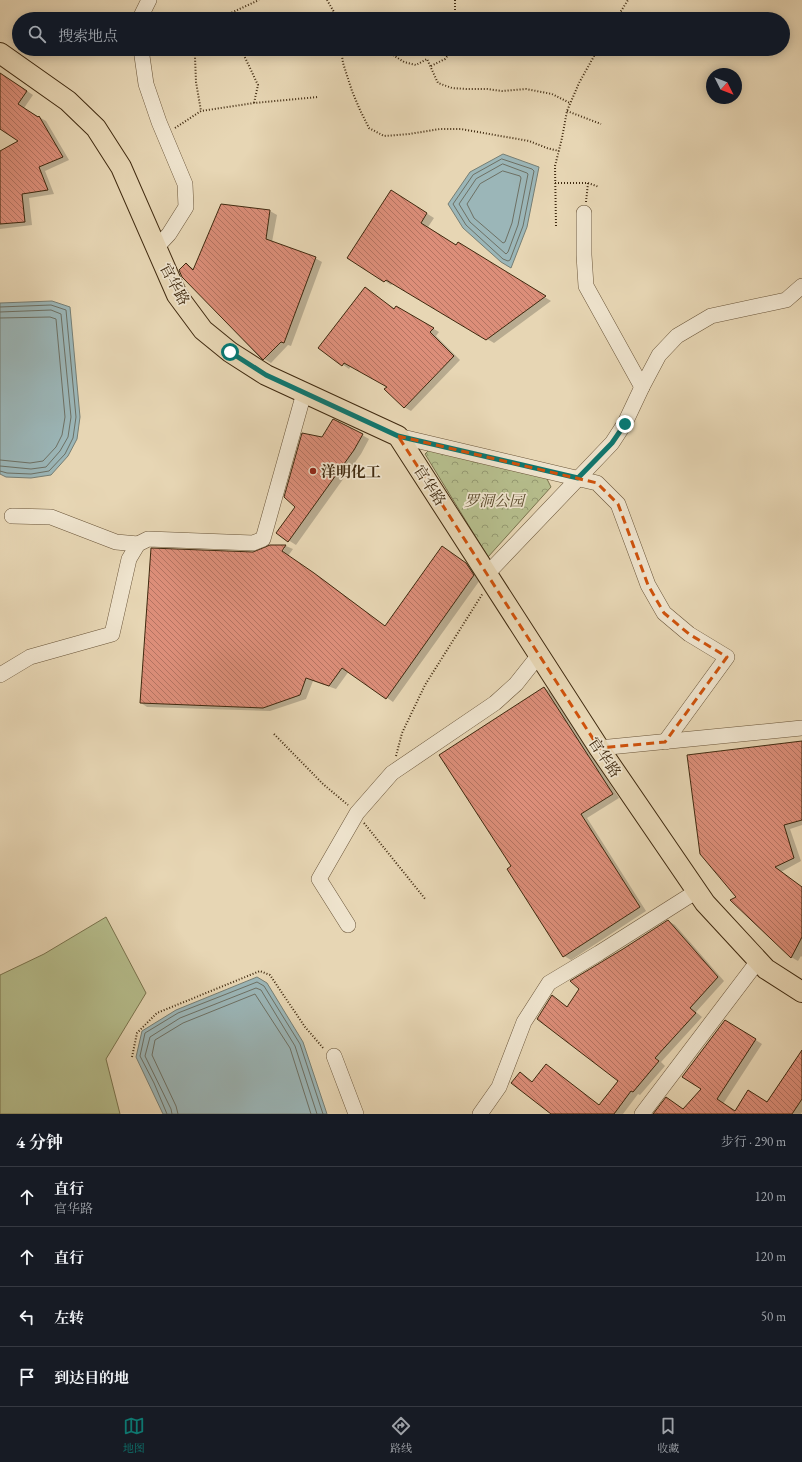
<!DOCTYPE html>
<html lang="zh">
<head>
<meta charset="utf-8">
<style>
	:root { --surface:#171b24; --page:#20242c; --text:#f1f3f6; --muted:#9ea1a6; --line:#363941; --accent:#0f766e }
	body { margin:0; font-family:"EB Garamond","Noto Serif SC",serif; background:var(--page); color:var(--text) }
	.compass { position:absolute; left:706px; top:68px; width:36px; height:36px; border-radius:50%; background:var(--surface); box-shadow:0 2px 10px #0003; rotate:132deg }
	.stop { position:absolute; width:12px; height:12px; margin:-9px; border:3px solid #0f766e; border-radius:50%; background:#fff }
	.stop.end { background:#0f766e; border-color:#fff; box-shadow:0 1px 4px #0008 }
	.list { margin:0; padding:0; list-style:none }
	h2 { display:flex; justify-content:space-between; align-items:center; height:52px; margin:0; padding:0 16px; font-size:17px }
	h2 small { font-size:13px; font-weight:400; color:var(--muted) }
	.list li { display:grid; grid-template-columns:26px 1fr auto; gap:12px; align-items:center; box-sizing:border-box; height:60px; padding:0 16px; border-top:1px solid var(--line) }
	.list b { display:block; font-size:15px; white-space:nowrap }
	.list p { margin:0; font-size:13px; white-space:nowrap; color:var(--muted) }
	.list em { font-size:13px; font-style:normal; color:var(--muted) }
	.icon { flex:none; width:22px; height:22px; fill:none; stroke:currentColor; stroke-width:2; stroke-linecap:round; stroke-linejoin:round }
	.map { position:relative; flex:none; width:802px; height:1114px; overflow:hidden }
	.search { position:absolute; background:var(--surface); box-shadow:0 2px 10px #0003; left:12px; right:12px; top:12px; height:44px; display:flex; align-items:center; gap:10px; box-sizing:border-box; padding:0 14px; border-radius:22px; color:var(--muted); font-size:15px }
	.sheet { height:292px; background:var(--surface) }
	nav { display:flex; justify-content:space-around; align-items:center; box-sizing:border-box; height:56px; border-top:1px solid var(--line); background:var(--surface); font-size:11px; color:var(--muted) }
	nav a { display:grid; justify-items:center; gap:2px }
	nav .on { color:var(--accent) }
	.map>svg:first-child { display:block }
	.grass { fill:#b6be8d; stroke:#7a744e }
	.forest { fill:url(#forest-crowns); stroke:#7a744e }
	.water { fill:#9bb6b8; stroke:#767e74 }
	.shadow { fill:#0003; fill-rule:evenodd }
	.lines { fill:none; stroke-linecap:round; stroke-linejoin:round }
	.shore { stroke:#6d7064; stroke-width:1 }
	.building { fill:url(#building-back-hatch); stroke:#3f290f }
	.minor-casing { stroke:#695438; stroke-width:16 }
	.major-casing { stroke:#3f290f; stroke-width:22 }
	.path { stroke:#3f290f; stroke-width:2; stroke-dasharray:1 2; stroke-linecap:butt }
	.minor { stroke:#efe4ce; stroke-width:15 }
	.major { stroke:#e7d6b4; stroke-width:20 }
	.route { stroke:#0f766e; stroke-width:5 }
	.marked { fill:none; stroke:#cf520c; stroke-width:3; stroke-dasharray:8 5; stroke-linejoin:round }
	.poi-dot { fill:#8f2418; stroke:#efe4ce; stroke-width:1.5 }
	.labels { text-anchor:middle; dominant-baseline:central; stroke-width:3.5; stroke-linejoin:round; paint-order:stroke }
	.street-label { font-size:15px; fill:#3f290f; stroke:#efe4ce }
	.poi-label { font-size:15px; font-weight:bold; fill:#3f290f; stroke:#efe4ce; text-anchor:start }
	.park-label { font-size:15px; font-style:italic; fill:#574728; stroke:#efe4ce }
</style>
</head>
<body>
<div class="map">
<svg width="802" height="1114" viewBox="0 0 802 1114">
	<defs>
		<pattern id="forest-crowns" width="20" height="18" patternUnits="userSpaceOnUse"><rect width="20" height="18" fill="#b6be8d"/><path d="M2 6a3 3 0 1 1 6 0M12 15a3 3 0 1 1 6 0" fill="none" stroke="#959a72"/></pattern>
		<pattern id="building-back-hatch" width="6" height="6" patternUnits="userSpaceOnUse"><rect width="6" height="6" fill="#dc8e79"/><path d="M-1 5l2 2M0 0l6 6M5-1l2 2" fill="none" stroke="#b47462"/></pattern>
	</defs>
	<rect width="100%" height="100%" fill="#e7d6b4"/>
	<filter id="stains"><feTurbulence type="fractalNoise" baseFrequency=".005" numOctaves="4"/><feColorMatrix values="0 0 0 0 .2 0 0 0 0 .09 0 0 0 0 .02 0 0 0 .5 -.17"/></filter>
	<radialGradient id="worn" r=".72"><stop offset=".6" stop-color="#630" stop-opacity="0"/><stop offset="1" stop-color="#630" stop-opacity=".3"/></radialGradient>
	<path class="grass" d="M106 917 146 993 106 1059 120 1114H0V975L44 954Z"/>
	<path class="forest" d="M430 449 546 477 551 487 488 557 425 454Z"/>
	<g class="water">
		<path d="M503 154 539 167 527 227 511 268 501 262 463 228 448 204 470 172Z"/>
		<path d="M52 301 70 307 80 417 77 439 68 456 51 475 31 478 6 477 0 474V303Z"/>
		<path d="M257 977 267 983 303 1042 327 1114H163L136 1057 142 1031 176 1010Z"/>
	</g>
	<g class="shadow">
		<path d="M0 73 33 95 24 108 46 121 69 160 45 171 54 194 29 198 32 225 0 229V152L20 141 0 129Z"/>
		<path d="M397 195 434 218 428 227 457 246 465 247 551 301 494 343 393 283 391 285 385 281Z"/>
		<path d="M222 205 270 211 277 215 272 242 315 258 322 262 291 346 288 345 271 363 264 359 186 264 194 269Z"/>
		<path d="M365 288 395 310 397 307 439 332 436 336 460 360 411 411 404 407 388 386 351 366 349 369 319 348Z"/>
		<path d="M362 435 369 439 361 454 296 545 277 533 296 506 322 438Z"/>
		<path d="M270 546H286L293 549 288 556 321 578 385 626 449 551 473 568 480 580 393 702 349 671 336 689 313 681 306 699 270 711 147 707 141 703 253 553ZM283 548H285L280 556Z"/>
		<path d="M544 688 551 692 619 798 587 818 646 911 571 960 564 956 512 866Z"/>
		<path d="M802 742V825L790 829 801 861 781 872 802 887V957L801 956 798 961 791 957 732 900 737 897Z"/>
		<path d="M668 921 675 925 724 981 696 1012 702 1017 661 1062 665 1066 640 1095 638 1094 623 1114H553L520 1073 533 1082 546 1065 599 1106 619 1080 552 996 568 1007Z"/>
		<path d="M732 1025 762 1044 723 1104 736 1112 767 1103 802 1056V1112L801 1114H655L667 1098 684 1110 703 1089Z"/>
	</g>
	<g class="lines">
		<g class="shore">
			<path d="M502 159 532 169 534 171 523 226 510 260 508 261 503 259 466 225 453 204 473 175Z"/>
			<path d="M503 164 527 173 528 174 518 225 508 252 506 254 470 222 459 204 476 179Z"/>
			<path d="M503 171 520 176 521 178 512 223 505 242 503 243 474 218 467 204 480 184Z"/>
			<path d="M0 307 51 305 66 310 76 417 73 438 65 454 49 471 31 474 7 473 0 471"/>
			<path d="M0 312 51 310 61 314 71 417 68 437 60 451 46 467 31 469 0 466"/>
			<path d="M0 318 50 317 56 319 65 417 62 435 56 447 43 461 30 463 0 460"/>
			<path d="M167 1114 154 1083 140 1056 145 1033 178 1013 257 982 264 986 300 1044 323 1114"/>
			<path d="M172 1114 171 1109 145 1056 150 1037 180 1018 256 988 261 990 295 1046 317 1114"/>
			<path d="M178 1114 176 1106 152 1055 155 1040 183 1023 255 994 290 1048 311 1114"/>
		</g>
	</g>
	<g class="building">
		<path d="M0 73 27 91 18 104 38 117 39 116 63 157 39 167 48 190 22 194 25 222 0 224V151L18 141 0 129Z"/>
		<path d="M391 190 427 213 421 223 456 245 458 242 546 296 486 340 386 280 384 282 347 258Z"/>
		<path d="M221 204 270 210 266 239 316 257 284 343 281 342 263 360 182 277 179 270 186 263 193 270Z"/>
		<path d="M365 287 394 309 396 306 434 328 430 332 454 356 404 408 384 389 387 387 344 363 342 366 318 348Z"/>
		<path d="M333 419 363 434 354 450 288 542 276 533 295 507 284 497 302 433 322 437Z"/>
		<path d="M270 545H286L282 551 314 573 385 626 442 546 466 563 474 575 386 699 342 668 329 686 306 678 300 695 263 708 140 703 151 548 253 552Z"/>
		<path d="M544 687 613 794 581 814 640 907 563 957 507 869 511 866 439 755Z"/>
		<path d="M802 741V820L784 825 794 858 775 867 802 887V937L791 958 730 900 736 897 700 854 687 755Z"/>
		<path d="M668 920 718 977 690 1008 696 1013 655 1058 659 1061 633 1092 631 1091 614 1114H551L511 1083 520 1072 532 1082 546 1064 599 1105 618 1081 537 1019 552 995 567 1007 579 989 570 981 623 949Z"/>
		<path d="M725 1020 756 1039 717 1099 735 1111 748 1090 767 1102 802 1050V1099L792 1114H653L666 1097 683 1109 701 1089 682 1077Z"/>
	</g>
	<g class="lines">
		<defs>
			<g id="minor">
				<path d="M142 19V14L149 0"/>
				<path d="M141 49 146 84 159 122 185 184 186 207 169 234 156 248"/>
				<path d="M584 213V255L586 286 642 387 659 355 677 336 711 316 786 300 802 286"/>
				<path d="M398 436 597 483 618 504 648 585 664 613 689 634 727 657 665 742"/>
				<path d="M12 516 51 517 116 542 138 544"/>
				<path d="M487 574 612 443 625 423 642 387"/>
				<path d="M0 675 30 657 112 634 129 559 138 544 148 539 253 543 263 539 304 393"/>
				<path d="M599 748 802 728"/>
				<path d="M348 925 319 879 357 813 392 773 495 703 516 684 539 655"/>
				<path d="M334 1056 356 1114"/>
				<path d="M480 1114 499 1087 524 1022 549 983 599 953 697 891"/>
				<path d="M642 1114 758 961"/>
			</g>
			<path id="major" d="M0 53 68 101 96 128 121 167 177 295 203 330 230 352 266 375 398 436 599 748 705 903 766 969 802 992"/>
		</defs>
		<use href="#minor" class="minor-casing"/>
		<use href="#major" class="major-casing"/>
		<g class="path">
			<path d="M327 0 334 12 335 19"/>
			<path d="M455 0V19"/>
			<path d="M226 14 228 19"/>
			<path d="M218 19 259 0"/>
			<path d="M616 19 628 0"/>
			<path d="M193 49 195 57 196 82 201 111"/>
			<path d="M241 49 258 85 254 103"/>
			<path d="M341 49 343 63 352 91 360 110 369 128 384 136 409 134 440 129H461L529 141 547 148 559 151"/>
			<path d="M393 55 404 62 416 65 427 59 438 83 452 88 466 89H487L502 91 526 89 552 94 570 103"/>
			<path d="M431 66 445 59 453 49"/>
			<path d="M567 111 601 124"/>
			<path d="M175 128 201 111 254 103 318 97"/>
			<path d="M555 183H588L599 187"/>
			<path d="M586 202 588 183"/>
			<path d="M556 226 555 166 562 138 567 111 579 83 598 49"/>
			<path d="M274 734 323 784 348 805"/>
			<path d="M396 756 402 733 425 685 483 593"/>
			<path d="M364 823 426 900"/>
			<path d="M132 1057 137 1033 157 1013 260 971 270 975 305 1027 324 1049"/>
		</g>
		<use href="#minor" class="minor"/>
		<use href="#major" class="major"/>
	</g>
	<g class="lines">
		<path class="route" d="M230 352 266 375 398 436 578 478 612 443 625 424"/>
	</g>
	<path class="marked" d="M398 436 597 483 618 504 648 585 664 613 689 634 727 657 665 742 599 748Z"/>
	<circle class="poi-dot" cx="313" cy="471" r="4"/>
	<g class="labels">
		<g class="street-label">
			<text transform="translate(175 284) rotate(62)">官华路</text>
			<text transform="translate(430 485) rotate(57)">官华路</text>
			<text transform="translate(605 757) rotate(56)">官华路</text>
		</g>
		<g class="poi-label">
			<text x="321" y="471">洋明化工</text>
		</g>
		<g class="park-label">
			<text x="494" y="500">罗洞公园</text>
		</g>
	</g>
	<rect width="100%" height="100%" filter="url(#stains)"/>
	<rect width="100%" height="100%" fill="url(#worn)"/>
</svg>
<svg class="compass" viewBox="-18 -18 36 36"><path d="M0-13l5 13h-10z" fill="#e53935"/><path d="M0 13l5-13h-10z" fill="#9ea1a6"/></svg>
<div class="stop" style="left:230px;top:352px"></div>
<div class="stop end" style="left:625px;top:424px"></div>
<div class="search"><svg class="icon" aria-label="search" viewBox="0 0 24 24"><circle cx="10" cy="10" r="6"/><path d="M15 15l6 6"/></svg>搜索地点</div>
</div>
<section class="sheet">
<h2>4 分钟<small>步行 · 290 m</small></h2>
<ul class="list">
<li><svg class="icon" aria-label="ahead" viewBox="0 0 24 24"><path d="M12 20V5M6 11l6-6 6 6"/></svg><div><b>直行</b><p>官华路</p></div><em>120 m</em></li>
<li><svg class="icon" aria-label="ahead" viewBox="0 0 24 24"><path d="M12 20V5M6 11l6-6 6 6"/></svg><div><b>直行</b></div><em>120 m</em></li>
<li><svg class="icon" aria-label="left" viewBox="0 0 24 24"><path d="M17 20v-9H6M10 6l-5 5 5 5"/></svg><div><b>左转</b></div><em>50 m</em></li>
<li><svg class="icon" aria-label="arrive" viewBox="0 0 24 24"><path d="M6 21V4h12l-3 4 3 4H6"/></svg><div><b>到达目的地</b></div></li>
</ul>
</section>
<nav>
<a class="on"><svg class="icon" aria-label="map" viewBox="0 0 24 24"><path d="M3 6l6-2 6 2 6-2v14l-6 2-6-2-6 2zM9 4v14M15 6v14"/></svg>地图</a>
<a><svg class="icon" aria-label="directions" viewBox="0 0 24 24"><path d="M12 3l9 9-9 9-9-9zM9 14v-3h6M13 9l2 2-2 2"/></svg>路线</a>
<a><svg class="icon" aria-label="saved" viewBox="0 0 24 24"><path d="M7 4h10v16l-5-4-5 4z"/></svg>收藏</a>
</nav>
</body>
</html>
